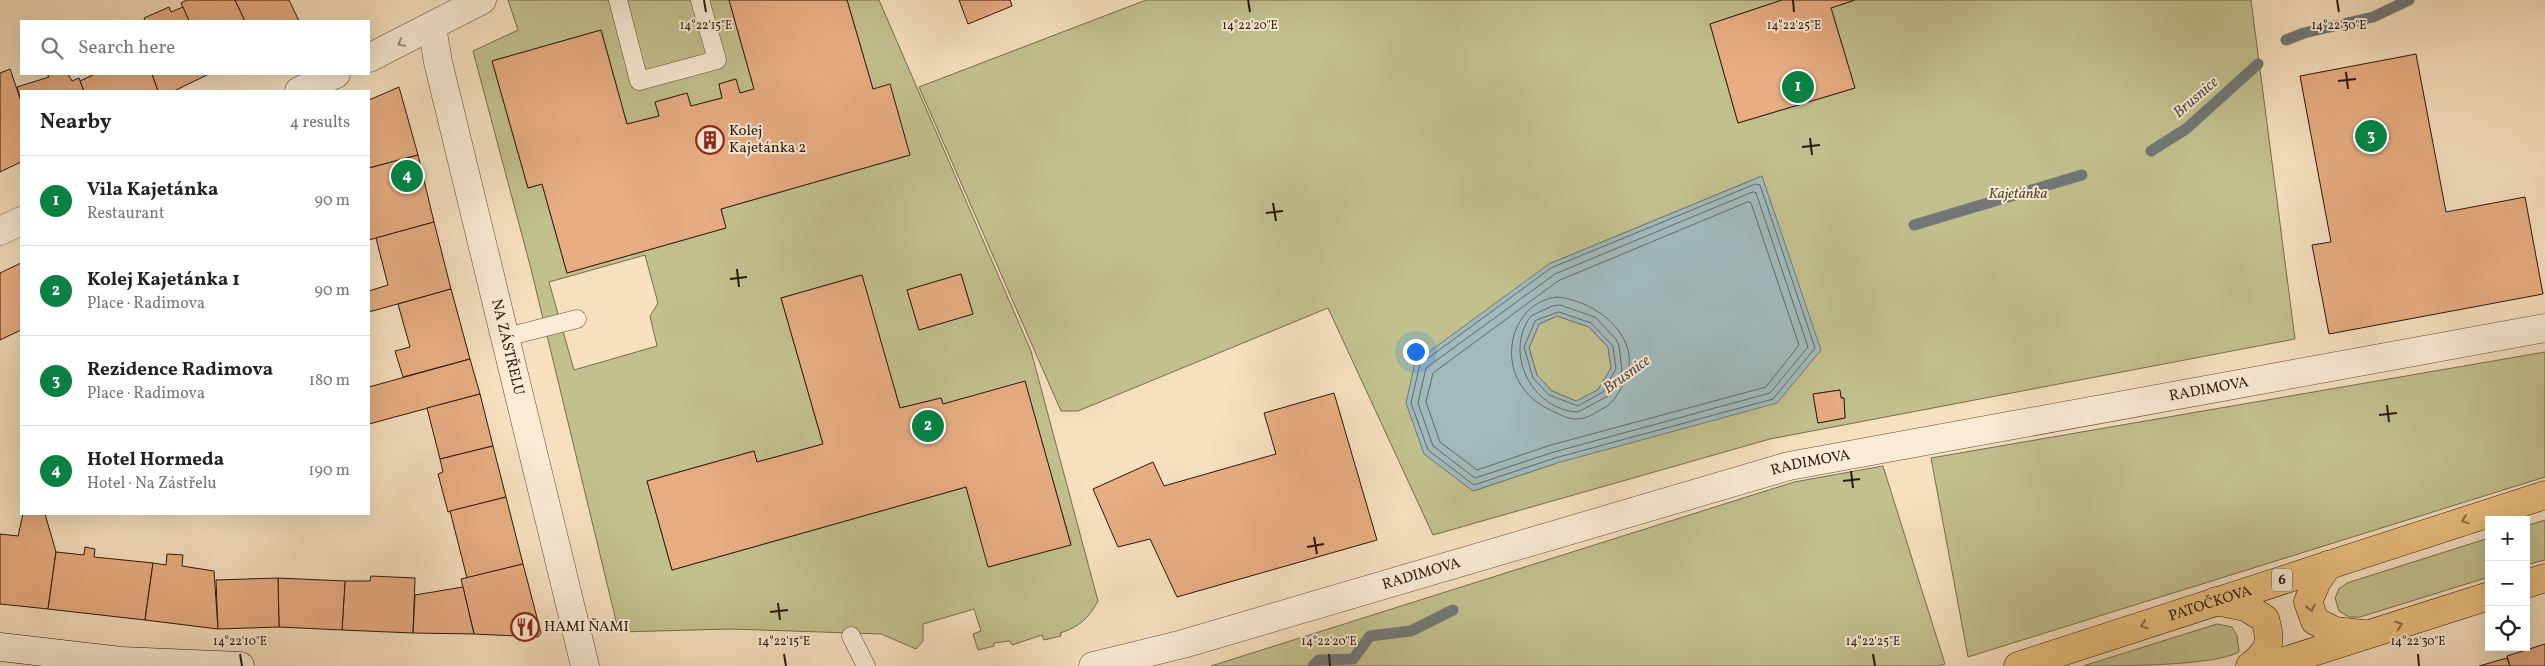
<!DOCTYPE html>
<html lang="en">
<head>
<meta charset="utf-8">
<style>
	:root { --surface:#fff; --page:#f6f6f6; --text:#222; --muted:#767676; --line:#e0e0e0; --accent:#0b8043 }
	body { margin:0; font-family:Vollkorn,serif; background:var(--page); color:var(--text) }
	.controls { position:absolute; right:15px; bottom:15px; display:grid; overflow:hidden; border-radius:0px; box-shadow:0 5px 20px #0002 }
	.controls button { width:45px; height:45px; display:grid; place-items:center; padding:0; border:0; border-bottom:1px solid var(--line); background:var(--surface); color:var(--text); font:25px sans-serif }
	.you { position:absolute; left:1415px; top:351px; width:18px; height:18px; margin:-12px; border:4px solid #fff; border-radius:50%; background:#1a73e8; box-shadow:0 0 0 8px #1a73e833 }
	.badge { display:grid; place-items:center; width:32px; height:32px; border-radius:50%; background:var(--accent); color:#fff; font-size:16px; font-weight:700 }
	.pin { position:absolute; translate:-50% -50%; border:2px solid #fff; box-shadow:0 1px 5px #0006 }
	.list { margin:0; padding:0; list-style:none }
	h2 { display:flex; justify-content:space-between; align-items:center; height:65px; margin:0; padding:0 20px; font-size:21px }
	h2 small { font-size:16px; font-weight:400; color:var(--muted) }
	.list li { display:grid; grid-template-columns:32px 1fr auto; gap:15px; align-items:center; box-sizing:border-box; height:90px; padding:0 20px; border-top:1px solid var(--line) }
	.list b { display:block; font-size:19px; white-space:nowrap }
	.list p { margin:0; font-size:16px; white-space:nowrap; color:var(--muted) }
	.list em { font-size:16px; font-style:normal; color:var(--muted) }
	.icon { flex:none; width:28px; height:28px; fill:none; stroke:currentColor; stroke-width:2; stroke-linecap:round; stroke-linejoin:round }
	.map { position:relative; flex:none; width:2545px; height:666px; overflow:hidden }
	.search { position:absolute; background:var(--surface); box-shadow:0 5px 20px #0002; left:20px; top:20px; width:350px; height:55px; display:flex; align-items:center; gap:12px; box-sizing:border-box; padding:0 18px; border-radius:0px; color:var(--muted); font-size:19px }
	.panel { position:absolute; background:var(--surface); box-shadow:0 5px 20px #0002; left:20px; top:90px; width:350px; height:425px; border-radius:0px }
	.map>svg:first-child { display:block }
	.green { fill:#c2c18e; stroke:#766c4d; fill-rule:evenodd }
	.water { fill:#a1babc; stroke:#717876; fill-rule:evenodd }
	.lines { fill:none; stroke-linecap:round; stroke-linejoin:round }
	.shore { stroke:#666864; stroke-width:1 }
	.stream { stroke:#717876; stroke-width:11 }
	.building { fill:#e8ad82; stroke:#2a160c }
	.lane-casing { stroke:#5d4838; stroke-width:19 }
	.street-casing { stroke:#5d4838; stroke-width:29 }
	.secondary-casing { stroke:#2a160c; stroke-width:29 }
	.primary-casing { stroke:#2a160c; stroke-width:29 }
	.lane { stroke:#f9ebd5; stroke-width:18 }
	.street { stroke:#f9ebd5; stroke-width:28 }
	.secondary { stroke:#f9ebd5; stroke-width:28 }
	.primary { stroke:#ebc07f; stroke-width:28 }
	.oneway { stroke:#9c8b7b }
	.oneway2 { stroke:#8a6b46 }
	.ticks { fill:none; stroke:#2a160c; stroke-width:2 }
	.labels { text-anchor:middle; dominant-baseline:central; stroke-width:4; stroke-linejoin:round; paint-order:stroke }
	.shield { fill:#f9ebd5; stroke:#685648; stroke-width:1 }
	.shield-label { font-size:14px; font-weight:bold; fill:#2a160c }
	.poi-label { font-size:15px; fill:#2a160c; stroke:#f9ebd5; text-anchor:start }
	.park-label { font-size:15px; font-style:italic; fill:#584933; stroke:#f9ebd5 }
	.street-label { font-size:15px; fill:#2a160c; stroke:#f9ebd5 }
	.water-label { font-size:16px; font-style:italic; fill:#544f4a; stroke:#f9ebd5 }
	.ticks-label { font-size:12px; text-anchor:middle; fill:#2a160c; stroke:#f9ebd5; stroke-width:4; stroke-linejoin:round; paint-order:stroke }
</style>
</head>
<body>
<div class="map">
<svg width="2545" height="666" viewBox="0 0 2545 666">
	<rect width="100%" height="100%" fill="#f6e0be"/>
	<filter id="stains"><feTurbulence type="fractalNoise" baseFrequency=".004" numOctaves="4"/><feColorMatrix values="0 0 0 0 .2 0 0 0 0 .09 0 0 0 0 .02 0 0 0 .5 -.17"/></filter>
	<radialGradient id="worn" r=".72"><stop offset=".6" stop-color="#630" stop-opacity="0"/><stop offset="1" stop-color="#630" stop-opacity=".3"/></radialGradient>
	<g class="green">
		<path d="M508 0H729L754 89 740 93 735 79 719 84 722 98 691 106 687 93 655 102 659 116 627 124 601 30 492 61 528 188 542 184 567 273 725 228 721 209 910 155 873 89 847 0H879L1031 351 1098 601C1088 619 1079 627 1060 633L1061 636 1044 640 1042 635 1012 645 1010 641 994 643V646L978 650 973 634 981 631 974 609 923 624V641L916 649 881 634 731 629 620 632 618 629 531 269 473 51 518 30ZM645 255 658 303 650 316 657 346 574 370 549 282ZM961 274 973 314 919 330 907 290ZM861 275 900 408 941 398 943 404 1025 382 1071 544 989 567 966 487 672 570 647 481 754 451 757 462 823 444 781 298Z"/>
		<path d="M1146 0H1782L1710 24 1738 123 1855 88 1831 8 1855 0H2251L2295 339 1770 439 1433 535 1328 308 1078 411H1061L919 87ZM1762 176 1557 463 1473 491 1549 264ZM1840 390 1841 398H1844L1845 418 1818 423 1813 394Z"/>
		<path d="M1557 316 1589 327 1608 347 1611 368 1598 390 1576 401 1552 391 1537 375 1529 348 1539 324Z"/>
		<path d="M2545 352V477L1968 657 1931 458Z"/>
		<path d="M1883 466 1945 664 1938 666H1211L1794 482Z"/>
		<path d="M2545 520V560L2526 565V526Z"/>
		<path d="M2489 538V577L2360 617H2349L2339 611 2335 598 2339 589 2347 583Z"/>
		<path d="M2217 624 2232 627 2237 636 2239 652C2214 666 2119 666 2083 666Z"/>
	</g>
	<path class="water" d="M1762 176 1821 350 1777 403 1557 463 1473 491 1424 454 1406 403 1415 362 1549 264ZM1557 316 1589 327 1608 347 1611 368 1598 390 1576 401 1552 391 1537 375 1529 348 1539 324Z"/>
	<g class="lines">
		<g class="shore">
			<path d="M1756 184 1760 185 1815 348 1773 399 1555 458 1474 485 1428 450 1411 403 1420 364 1551 268Z"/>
			<path d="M1753 192 1756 193 1808 347 1770 393 1554 452 1475 478 1433 446 1418 403 1426 368 1555 274Z"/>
			<path d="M1748 202 1751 203 1799 345 1766 387 1551 445 1477 470 1440 442 1426 402 1433 373 1558 281Z"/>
			<path d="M1557 297C1600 301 1648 342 1622 387 1616 396 1613 404 1602 409 1595 413 1586 419 1578 419 1571 420 1563 416 1557 413 1542 407 1530 399 1521 385 1500 353 1515 302 1557 297Z"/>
			<path d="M1560 305 1595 317 1616 339 1619 346 1622 370 1608 396 1578 412C1532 410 1503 353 1531 316L1552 306Z"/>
			<path d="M1559 312 1591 323 1613 346 1616 369 1603 392 1578 406 1549 395 1533 378 1524 347 1535 321Z"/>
		</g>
		<g class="stream">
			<path d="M2286 40 2304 33 2373 17 2409 0"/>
			<path d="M2151 151 2186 129 2258 64"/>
			<path d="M1914 225 2082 175"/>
			<path d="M1313 666 1319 660 1353 659 1370 636 1411 631 1453 610"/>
		</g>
	</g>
	<g class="building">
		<path d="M187 0H235L245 21H189L181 3Z"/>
		<path d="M235 0H289L299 21H245Z"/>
		<path d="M729 0H847L873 89 890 84 910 155 721 209 726 228 567 273 542 184 528 188 492 61 601 30 627 124 659 116 655 102 687 93 691 106 722 98 719 84 736 79 740 93 754 89Z"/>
		<path d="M959 0H1010L1012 6 968 24Z"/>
		<path d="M1782 0H1855L1831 8 1855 88 1738 123 1710 24Z"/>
		<path d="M169 7 171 12 183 7 189 21H145L144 18Z"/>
		<path d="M2416 54 2446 212 2525 197 2543 294 2329 334 2312 245 2331 242 2300 76Z"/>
		<path d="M10 69 21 101V162L0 172V73Z"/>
		<path d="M47 74H68L72 81 79 78 84 91H21V101L17 87 49 77Z"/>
		<path d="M95 74H152L158 91H84L80 81Z"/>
		<path d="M152 74H209L174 91H158Z"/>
		<path d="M399 87 418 155 369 168V100Z"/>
		<path d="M418 155 434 222 369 240V168Z"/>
		<path d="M434 222 451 289 369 312V291L388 285 376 238Z"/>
		<path d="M21 263V330L0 340V273Z"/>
		<path d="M961 274 973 314 919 330 907 290Z"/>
		<path d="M862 275 900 408 941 398 943 404 1025 381 1071 545 988 567 966 487 672 570 647 481 754 451 757 462 823 444 781 298Z"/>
		<path d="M451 289 470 359 403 377 395 351 410 347 398 304Z"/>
		<path d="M470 359 480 394 369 424V387Z"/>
		<path d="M1840 390 1841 398H1844L1845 418 1818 423 1813 394Z"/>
		<path d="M1334 393 1377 540 1177 597 1150 539 1118 547 1093 489 1153 462 1164 486 1276 454 1264 413Z"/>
		<path d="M480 394 493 446 440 459 427 408Z"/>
		<path d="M493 446 506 497 448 512 438 474 443 472 440 459Z"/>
		<path d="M506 497 523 564 467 578 450 511Z"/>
		<path d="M23 514H45L56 552 48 609 0 604V534L18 536Z"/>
		<path d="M85 547 95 549 94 557 153 563 145 620 48 609 56 552 84 555Z"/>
		<path d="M167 554 183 555 182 566 214 571 218 629 145 620 153 563 166 565Z"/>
		<path d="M523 564 541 633 538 637 474 634 461 579Z"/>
		<path d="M371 576 415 578 413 633 342 630 345 581H370Z"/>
		<path d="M278 578 345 581 342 630 279 627Z"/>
		<path d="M278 578 279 627 218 629 216 580Z"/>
		<path d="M463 587 474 634 413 633 415 595Z"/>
		<path d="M2545 644V666H2510L2507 656Z"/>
		<path d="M2507 658 2510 666H2479Z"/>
	</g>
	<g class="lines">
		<defs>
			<g id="lane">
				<path d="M618 0 639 81 717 60 700 0"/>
				<path d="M506 337 577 319"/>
				<path d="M851 636 866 666"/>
			</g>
			<g id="street">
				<path id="s1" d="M432 27 438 62 585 666"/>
				<path d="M369 58 482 0"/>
				<path d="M299 91 336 74"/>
				<path d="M0 231 21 221"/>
				<path id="s2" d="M1093 666 1183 644 1789 466 2545 328"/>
			</g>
			<path id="secondary" d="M0 647 121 661 240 666"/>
			<g id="primary">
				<path d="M2328 565 2316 583 2308 602 2315 621 2335 631 2363 634"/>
				<path d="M2526 584 2545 578"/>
				<path d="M2216 601 2246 607 2265 619C2272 642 2270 651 2250 666"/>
				<path id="s3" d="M2018 666 2545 495"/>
				<path d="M2269 666 2489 596"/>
			</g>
		</defs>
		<use href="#lane" class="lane-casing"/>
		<use href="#street" class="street-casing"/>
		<use href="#secondary" class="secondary-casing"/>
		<use href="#primary" class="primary-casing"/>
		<use href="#lane" class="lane"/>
		<use href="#street" class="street"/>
		<use href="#secondary" class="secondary"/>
		<use href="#primary" class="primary"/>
	</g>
	<defs><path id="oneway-chevron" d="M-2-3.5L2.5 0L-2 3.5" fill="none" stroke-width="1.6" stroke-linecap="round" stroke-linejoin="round" transform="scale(1.25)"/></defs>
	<use class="oneway" href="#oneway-chevron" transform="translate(401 43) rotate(153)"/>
	<g class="oneway2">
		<use href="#oneway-chevron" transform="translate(2465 520) rotate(162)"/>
		<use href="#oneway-chevron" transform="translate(2311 608) rotate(76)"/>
		<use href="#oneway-chevron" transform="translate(2144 625) rotate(162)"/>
		<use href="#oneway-chevron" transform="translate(2399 625) rotate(-18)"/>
	</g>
	<path class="ticks" d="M704 0 706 12M1248 0 1250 12M1793 0 1794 12M2337 0 2339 12M2346 72 2348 89M2338 81 2356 79M1810 138 1812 155M1802 147 1820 145M1273 203 1276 221M1266 213 1283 211M737 269 739 287M730 279 747 277M2387 405 2389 422M2379 415 2397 413M1851 471 1853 488M1843 481 1860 479M1314 537 1317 554M1307 547 1324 544M778 603 780 620M770 612 788 610M240 654 242 666M784 654 786 666M1329 654 1330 666M1873 654 1875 666M2418 654 2419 666"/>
	<defs>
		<symbol id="building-ring" viewBox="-11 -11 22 22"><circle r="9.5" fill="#f9ebd5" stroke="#8f2418" stroke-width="1.5"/><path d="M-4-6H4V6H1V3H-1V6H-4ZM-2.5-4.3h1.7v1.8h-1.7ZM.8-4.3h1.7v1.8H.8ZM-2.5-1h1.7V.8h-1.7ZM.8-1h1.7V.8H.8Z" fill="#8f2418"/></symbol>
		<symbol id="restaurant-ring" viewBox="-11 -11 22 22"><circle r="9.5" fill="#f9ebd5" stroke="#8f2418" stroke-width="1.5"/><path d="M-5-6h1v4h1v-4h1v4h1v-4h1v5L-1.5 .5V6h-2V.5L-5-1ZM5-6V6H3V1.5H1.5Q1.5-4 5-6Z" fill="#8f2418"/></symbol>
	</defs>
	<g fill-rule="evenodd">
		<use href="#building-ring" x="694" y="124" width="32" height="32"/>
		<use href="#restaurant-ring" x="509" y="611" width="32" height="32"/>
	</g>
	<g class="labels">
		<rect class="shield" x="2272" y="568.5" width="20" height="23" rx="4"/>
		<g class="shield-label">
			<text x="2282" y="580">6</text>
		</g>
		<g class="poi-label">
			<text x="729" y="131">Kolej<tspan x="729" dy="17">Kajetánka 2</tspan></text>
			<text x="544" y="627">HAMI ŇAMI</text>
		</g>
		<g class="park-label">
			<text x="2018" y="194">Kajetánka</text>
		</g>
		<g class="street-label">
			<text stroke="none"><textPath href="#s1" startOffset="329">NA ZÁSTŘELU</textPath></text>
			<text stroke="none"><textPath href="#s2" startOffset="1151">RADIMOVA</textPath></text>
			<text stroke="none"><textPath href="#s2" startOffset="746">RADIMOVA</textPath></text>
			<text stroke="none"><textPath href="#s2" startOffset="341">RADIMOVA</textPath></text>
			<text stroke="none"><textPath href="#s3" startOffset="202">PATOČKOVA</textPath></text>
		</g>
		<g class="water-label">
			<text transform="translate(2196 98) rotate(-41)">Brusnice</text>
			<text transform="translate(1627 375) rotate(-36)">Brusnice</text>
		</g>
	</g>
	<g class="ticks-label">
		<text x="706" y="29">14°22'15"E</text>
		<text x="1250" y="29">14°22'20"E</text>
		<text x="1794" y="29">14°22'25"E</text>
		<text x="2339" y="29">14°22'30"E</text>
		<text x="240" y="645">14°22'10"E</text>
		<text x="784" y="645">14°22'15"E</text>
		<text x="1329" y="645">14°22'20"E</text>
		<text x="1873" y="645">14°22'25"E</text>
		<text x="2418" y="645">14°22'30"E</text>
	</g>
	<rect width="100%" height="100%" filter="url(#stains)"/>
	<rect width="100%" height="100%" fill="url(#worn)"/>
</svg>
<div class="controls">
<button>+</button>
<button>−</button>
<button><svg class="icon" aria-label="locate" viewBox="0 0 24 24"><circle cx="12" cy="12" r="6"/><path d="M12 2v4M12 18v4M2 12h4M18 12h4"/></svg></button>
</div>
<div class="you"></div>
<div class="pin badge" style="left:1798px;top:87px">1</div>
<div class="pin badge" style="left:928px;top:426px">2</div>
<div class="pin badge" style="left:2371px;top:136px">3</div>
<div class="pin badge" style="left:407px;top:176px">4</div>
<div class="search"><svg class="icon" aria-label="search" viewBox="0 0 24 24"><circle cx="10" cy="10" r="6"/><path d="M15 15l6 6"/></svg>Search here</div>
<section class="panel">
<h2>Nearby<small>4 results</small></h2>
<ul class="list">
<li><span class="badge">1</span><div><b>Vila Kajetánka</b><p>Restaurant</p></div><em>90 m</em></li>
<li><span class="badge">2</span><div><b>Kolej Kajetánka 1</b><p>Place · Radimova</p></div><em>90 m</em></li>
<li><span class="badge">3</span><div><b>Rezidence Radimova</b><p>Place · Radimova</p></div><em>180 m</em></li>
<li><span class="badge">4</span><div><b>Hotel Hormeda</b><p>Hotel · Na Zástřelu</p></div><em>190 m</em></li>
</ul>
</section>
</div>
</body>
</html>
